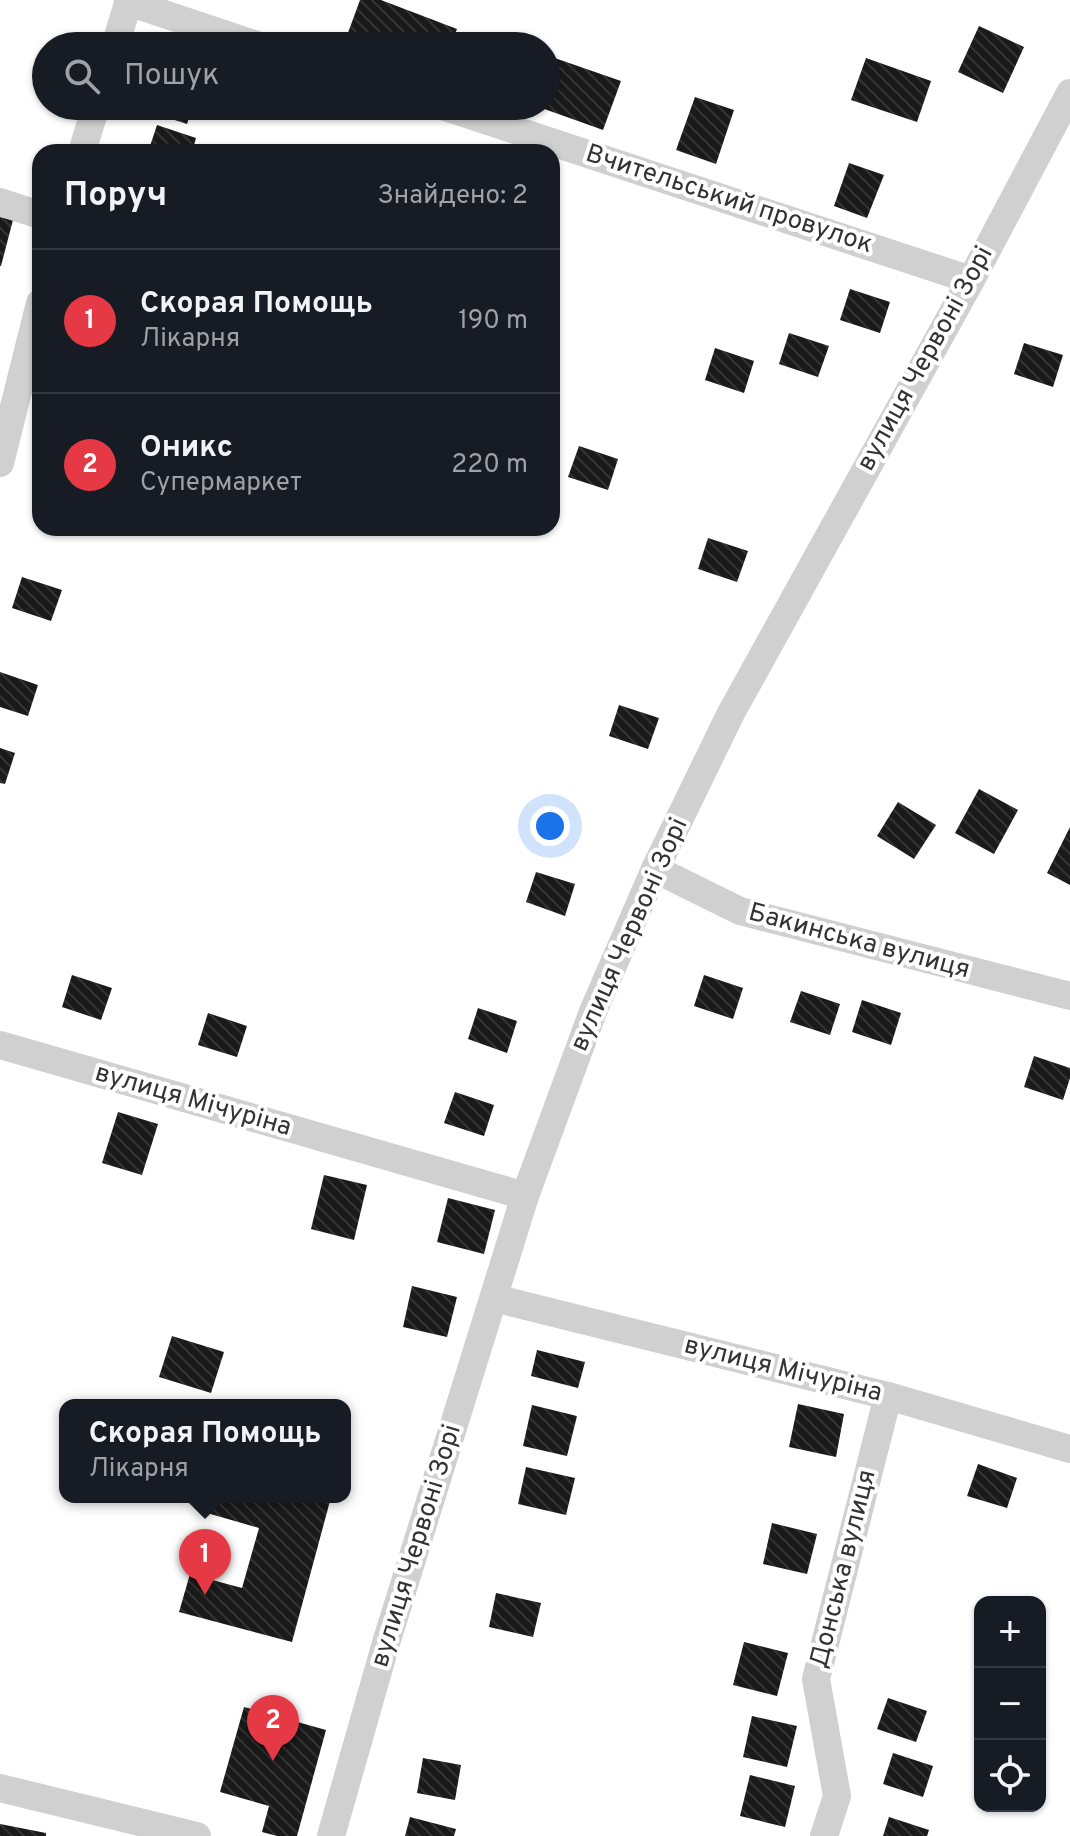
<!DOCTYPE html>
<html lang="uk">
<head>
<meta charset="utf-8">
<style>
	:root { --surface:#171b24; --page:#20242c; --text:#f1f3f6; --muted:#9ea1a6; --line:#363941; --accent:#e63946 }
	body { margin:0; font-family:Overpass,sans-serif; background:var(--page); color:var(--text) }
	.controls { position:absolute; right:24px; bottom:24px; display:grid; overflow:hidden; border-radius:16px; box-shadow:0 2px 6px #0004 }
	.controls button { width:72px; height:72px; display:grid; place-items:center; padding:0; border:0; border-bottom:2px solid var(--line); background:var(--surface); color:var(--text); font:40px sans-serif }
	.you { position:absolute; left:550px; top:826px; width:28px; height:28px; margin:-20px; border:6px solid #fff; border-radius:50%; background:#1a73e8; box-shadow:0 0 0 12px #1a73e833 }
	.badge { display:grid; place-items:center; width:52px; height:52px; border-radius:50%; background:var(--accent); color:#fff; font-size:26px; font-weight:700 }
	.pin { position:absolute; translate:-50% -66px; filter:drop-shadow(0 2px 4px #0008) }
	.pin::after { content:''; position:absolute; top:42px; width:28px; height:24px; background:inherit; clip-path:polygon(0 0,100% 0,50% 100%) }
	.popup { position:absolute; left:59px; top:1399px; width:292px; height:104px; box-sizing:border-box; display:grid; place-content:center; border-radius:16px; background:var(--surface); filter:drop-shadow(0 2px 6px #0005); font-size:26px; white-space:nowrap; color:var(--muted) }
	.popup b { font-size:30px; color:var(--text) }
	.popup::after { content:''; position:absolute; left:50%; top:100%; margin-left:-16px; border:16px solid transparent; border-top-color:var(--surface) }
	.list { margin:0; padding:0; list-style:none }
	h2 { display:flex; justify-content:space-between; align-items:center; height:104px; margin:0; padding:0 32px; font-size:34px }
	h2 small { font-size:26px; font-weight:400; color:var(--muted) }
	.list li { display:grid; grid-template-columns:52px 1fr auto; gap:24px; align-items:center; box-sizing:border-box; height:144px; padding:0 32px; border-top:2px solid var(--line) }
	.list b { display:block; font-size:30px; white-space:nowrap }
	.list p { margin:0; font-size:26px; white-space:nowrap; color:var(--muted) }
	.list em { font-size:26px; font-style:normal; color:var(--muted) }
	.icon { flex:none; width:44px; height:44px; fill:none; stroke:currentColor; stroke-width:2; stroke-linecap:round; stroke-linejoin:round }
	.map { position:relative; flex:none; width:1070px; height:1836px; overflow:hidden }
	.search { position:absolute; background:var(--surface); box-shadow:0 2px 6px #0004; left:32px; top:32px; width:528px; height:88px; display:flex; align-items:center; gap:20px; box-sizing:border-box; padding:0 28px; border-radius:44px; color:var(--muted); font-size:30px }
	.panel { position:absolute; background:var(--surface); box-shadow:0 2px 6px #0004; left:32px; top:144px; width:528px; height:392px; border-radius:24px }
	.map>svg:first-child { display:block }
	.building { fill:url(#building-back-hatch) }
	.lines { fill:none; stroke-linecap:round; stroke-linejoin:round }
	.minor { stroke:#d0d0d0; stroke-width:28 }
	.labels { text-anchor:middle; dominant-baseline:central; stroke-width:8; stroke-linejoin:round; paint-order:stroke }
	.street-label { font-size:26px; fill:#333; stroke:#fff }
</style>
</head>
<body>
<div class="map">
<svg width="1070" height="1836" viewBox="0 0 1070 1836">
	<defs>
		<pattern id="building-back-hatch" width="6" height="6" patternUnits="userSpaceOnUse" patternTransform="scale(2)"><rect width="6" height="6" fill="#1a1a1a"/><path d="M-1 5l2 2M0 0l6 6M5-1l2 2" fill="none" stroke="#333"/></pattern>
	</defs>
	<rect width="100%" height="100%" fill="#fff"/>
	<g class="building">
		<path d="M360 0H381L457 29 450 46H358L345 41Z"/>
		<path d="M979 26 1024 47 1003 93 958 72Z"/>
		<path d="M546 55 621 81 603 130 536 106H546Z"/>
		<path d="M866 58 931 81 917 122 851 100Z"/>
		<path d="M695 97 734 110 716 164 676 150Z"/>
		<path d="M149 106H193L187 124 147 111Z"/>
		<path d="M157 125 196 138 192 152H148Z"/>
		<path d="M849 163 884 175 867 218 834 206Z"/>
		<path d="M0 217 13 220 1 266H0Z"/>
		<path d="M850 289 890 302 880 333 840 320Z"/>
		<path d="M789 333 829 346 818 377 779 364Z"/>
		<path d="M1024 343 1063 355 1053 387 1014 374Z"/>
		<path d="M715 348 754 361 744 393 705 380Z"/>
		<path d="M579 446 618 459 608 490 568 477Z"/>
		<path d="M708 538 748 551 737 582 698 569Z"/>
		<path d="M22 577 62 590 51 621 12 608Z"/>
		<path d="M0 672 38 685 28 716 0 707Z"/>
		<path d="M619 705 659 718 648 749 609 736Z"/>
		<path d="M0 748 15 753 5 784 0 783Z"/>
		<path d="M979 789 1018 810 994 854 955 833Z"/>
		<path d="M898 802 936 825 914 859 877 836Z"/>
		<path d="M1070 827V885L1047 873Z"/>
		<path d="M536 872 575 884 565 916 526 902Z"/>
		<path d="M72 975 112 988 101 1020 62 1007Z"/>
		<path d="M704 975 743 988 733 1019 694 1006Z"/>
		<path d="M801 991 840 1004 830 1035 790 1022Z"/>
		<path d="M862 1000 901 1013 891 1045 852 1032Z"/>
		<path d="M478 1008 517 1021 507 1053 468 1039Z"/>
		<path d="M208 1013 247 1026 237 1057 198 1045Z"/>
		<path d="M1034 1056 1070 1068V1078L1063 1100 1024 1087Z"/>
		<path d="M455 1092 494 1105 484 1136 444 1123Z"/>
		<path d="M118 1112 158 1124 142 1175 102 1163Z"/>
		<path d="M324 1175 367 1185 354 1240 311 1229Z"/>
		<path d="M448 1198 495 1210 484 1254 437 1242Z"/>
		<path d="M412 1286 457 1297 447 1337 403 1327Z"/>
		<path d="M172 1336 224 1352 211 1393 159 1377Z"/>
		<path d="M537 1350 585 1362 578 1388 531 1376Z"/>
		<path d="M798 1404 844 1414 836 1457 789 1447Z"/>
		<path d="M532 1405 577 1416 567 1456 523 1446Z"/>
		<path d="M978 1464 1017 1478 1007 1508 967 1496Z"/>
		<path d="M526 1467 575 1478 566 1515 518 1504Z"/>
		<path d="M211 1497H317L330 1501 292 1642 179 1612 190 1574 242 1588 259 1528 207 1513Z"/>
		<path d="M772 1523 817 1534 807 1574 763 1564Z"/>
		<path d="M496 1593 541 1603 533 1637 489 1627Z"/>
		<path d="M744 1642 788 1653 777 1696 733 1685Z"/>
		<path d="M888 1698 927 1711 916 1742 877 1729Z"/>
		<path d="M244 1707 326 1730 297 1836H277L262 1832 269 1806 220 1792Z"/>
		<path d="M752 1716 797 1726 787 1767 743 1757Z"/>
		<path d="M893 1753 933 1766 923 1797 883 1784Z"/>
		<path d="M423 1758 461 1765 455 1800 417 1793Z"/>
		<path d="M750 1775 795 1786 785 1827 740 1816Z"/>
		<path d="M410 1817 456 1829 454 1836H405Z"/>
		<path d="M889 1817 929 1830 927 1836H883Z"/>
		<path d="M0 1824 46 1833V1836H0Z"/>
	</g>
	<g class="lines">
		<g class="minor">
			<path d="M128 2 260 46"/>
			<path d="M115 46 129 0"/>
			<path d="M442 106 971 280"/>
			<path d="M82 152 96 106"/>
			<path d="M0 202 40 215"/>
			<path d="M0 463 40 303"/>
			<path d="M655 869 740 911 1070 996"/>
			<path d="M0 1045 525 1196"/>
			<path d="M494 1298 888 1396 1070 1449"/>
			<path d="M0 1788 197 1836"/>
			<path d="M331 1836 386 1643 525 1196 594 1009 655 869 731 713 971 280 1070 93"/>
			<path d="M824 1836 837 1796 816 1679 888 1396"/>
		</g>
	</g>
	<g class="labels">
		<g class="street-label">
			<text transform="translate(729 200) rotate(18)">Вчительський провулок</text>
			<text transform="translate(926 359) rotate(-61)">вулиця Червоні Зорі</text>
			<text transform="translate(630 935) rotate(-66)">вулиця Червоні Зорі</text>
			<text transform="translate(859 942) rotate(15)">Бакинська вулиця</text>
			<text transform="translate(193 1101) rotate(16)">вулиця Мічуріна</text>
			<text transform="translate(783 1370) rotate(14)">вулиця Мічуріна</text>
			<text transform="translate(417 1546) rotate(-73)">вулиця Червоні Зорі</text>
			<text transform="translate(844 1569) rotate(-76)">Донська вулиця</text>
		</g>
	</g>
</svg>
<div class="controls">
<button>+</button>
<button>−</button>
<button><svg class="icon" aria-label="locate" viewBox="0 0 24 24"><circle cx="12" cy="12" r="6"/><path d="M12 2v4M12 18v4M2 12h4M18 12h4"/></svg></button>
</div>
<div class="you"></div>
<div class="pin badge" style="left:205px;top:1595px">1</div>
<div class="popup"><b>Скорая Помощь</b>Лікарня</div>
<div class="pin badge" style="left:273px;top:1761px">2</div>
<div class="search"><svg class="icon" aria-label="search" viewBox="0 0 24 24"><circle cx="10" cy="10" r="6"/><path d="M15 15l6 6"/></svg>Пошук</div>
<section class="panel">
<h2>Поруч<small>Знайдено: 2</small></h2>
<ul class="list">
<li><span class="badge">1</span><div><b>Скорая Помощь</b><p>Лікарня</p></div><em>190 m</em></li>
<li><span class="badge">2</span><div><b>Оникс</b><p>Супермаркет</p></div><em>220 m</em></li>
</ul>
</section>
</div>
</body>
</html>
